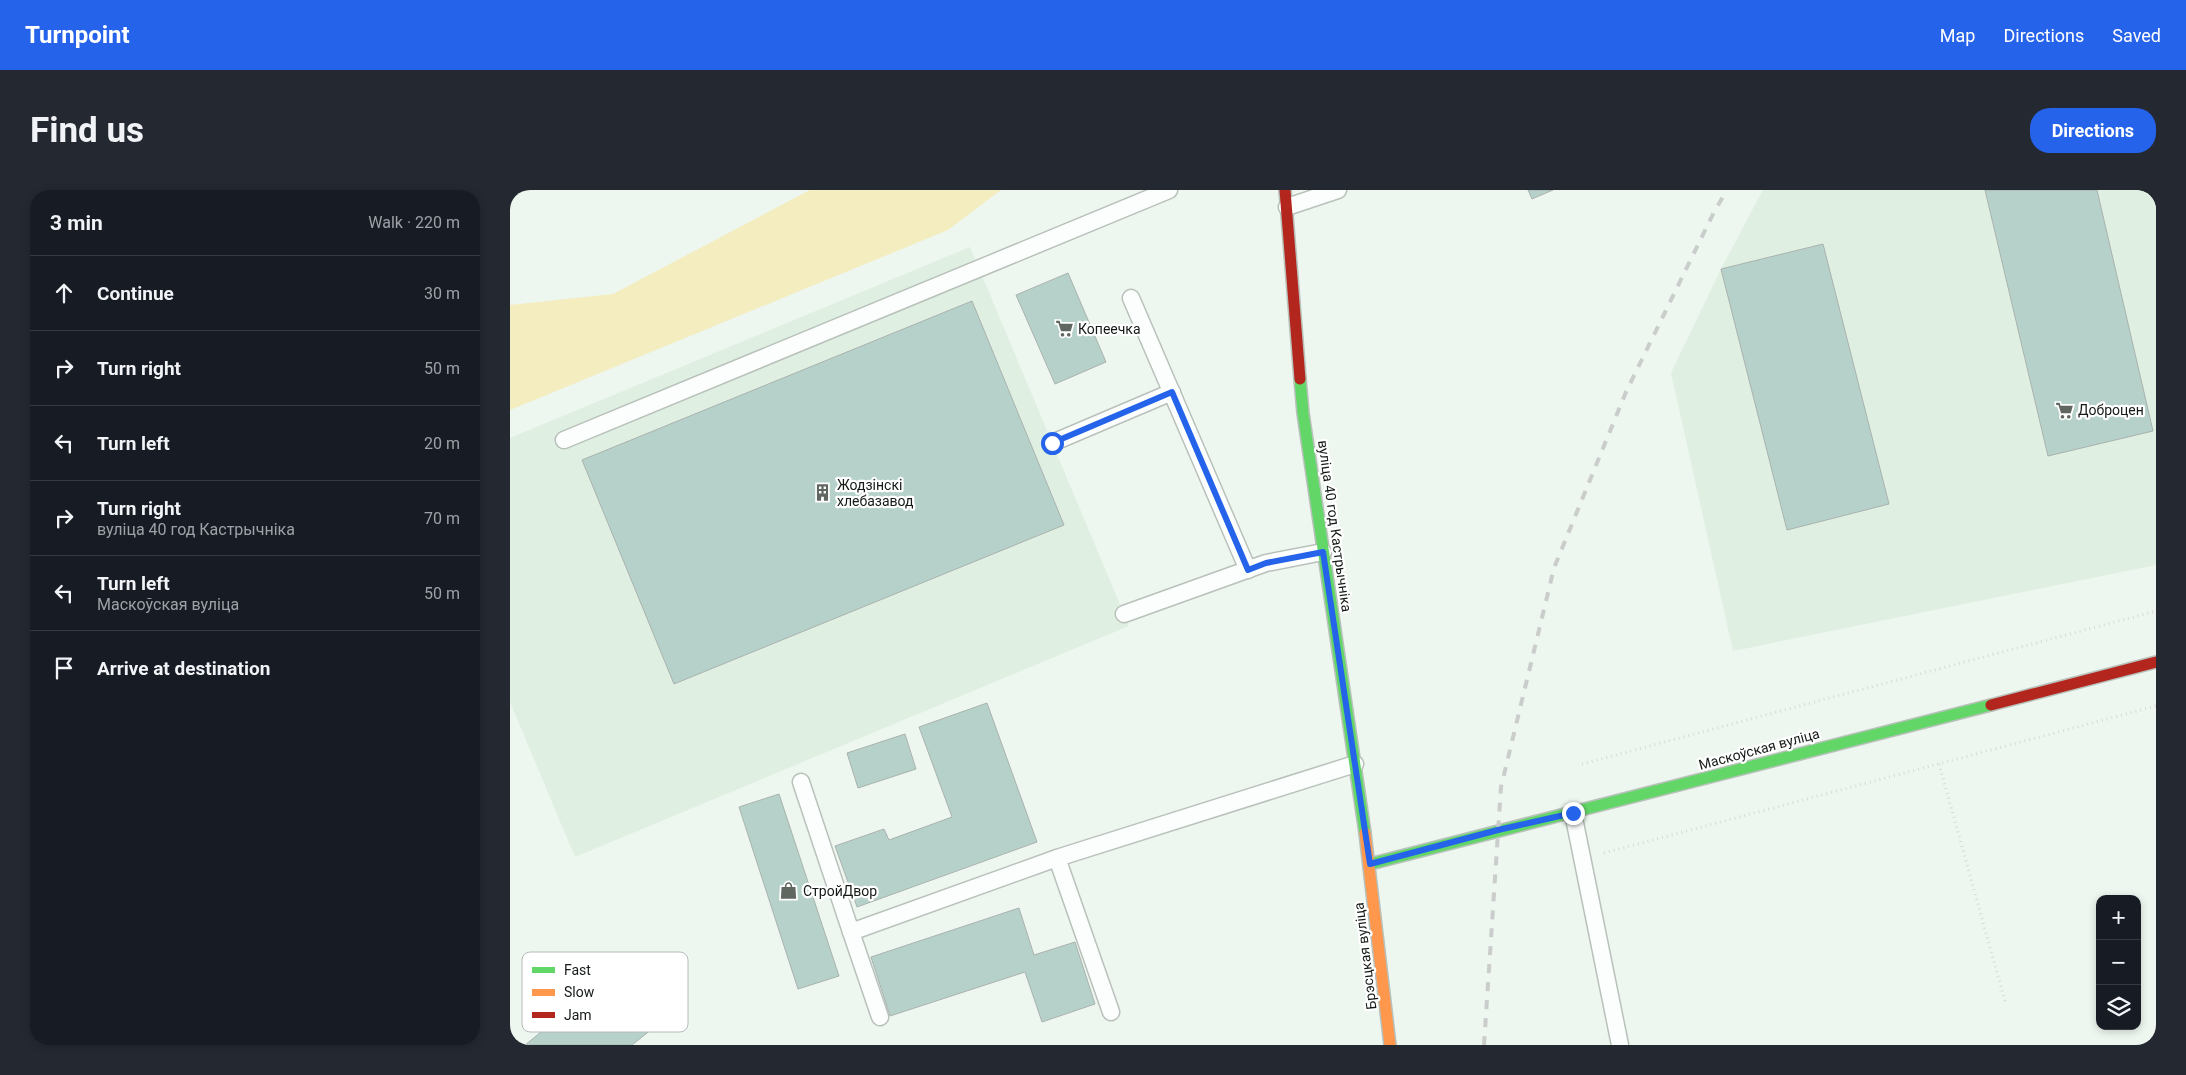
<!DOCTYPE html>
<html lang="en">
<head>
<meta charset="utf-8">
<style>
	:root { --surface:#171b24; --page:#242831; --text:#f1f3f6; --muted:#9ea1a6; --line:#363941; --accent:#2563eb }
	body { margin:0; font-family:Roboto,sans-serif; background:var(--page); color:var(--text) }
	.controls { position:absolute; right:15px; bottom:15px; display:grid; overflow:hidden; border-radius:10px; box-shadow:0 2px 8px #0003 }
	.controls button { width:45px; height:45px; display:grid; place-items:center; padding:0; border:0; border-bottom:1px solid var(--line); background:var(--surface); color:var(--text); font:25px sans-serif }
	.stop { position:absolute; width:15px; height:15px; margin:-11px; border:4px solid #2563eb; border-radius:50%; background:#fff }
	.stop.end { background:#2563eb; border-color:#fff; box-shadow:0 1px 5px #0008 }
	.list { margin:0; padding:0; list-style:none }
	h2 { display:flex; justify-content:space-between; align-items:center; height:65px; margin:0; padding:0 20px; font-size:21px }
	h2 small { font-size:16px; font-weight:400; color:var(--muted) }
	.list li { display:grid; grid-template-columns:32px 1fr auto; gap:15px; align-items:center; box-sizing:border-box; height:75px; padding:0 20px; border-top:1px solid var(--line) }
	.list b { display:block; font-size:19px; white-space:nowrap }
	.list p { margin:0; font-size:16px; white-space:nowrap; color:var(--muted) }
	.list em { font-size:16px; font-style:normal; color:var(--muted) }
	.icon { flex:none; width:28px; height:28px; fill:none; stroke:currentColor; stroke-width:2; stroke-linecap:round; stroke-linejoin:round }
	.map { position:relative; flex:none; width:1646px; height:855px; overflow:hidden; border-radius:20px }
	header { display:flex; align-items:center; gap:30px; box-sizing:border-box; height:70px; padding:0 25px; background:var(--accent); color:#fff }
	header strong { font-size:24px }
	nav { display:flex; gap:28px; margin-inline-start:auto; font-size:18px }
	.intro { display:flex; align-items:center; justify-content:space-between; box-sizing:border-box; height:120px; padding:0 30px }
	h1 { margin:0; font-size:35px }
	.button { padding:12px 22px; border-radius:20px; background:var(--accent); color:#fff; font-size:18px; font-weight:700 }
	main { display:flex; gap:30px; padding:0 30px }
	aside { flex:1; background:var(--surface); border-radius:20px; box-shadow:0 2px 8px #0003 }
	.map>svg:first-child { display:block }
	.built { fill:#dfefe2 }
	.green { fill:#f4edbf }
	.building { fill:#b6d1ca; stroke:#aab2ae }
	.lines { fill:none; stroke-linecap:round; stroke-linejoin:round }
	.lane-casing { stroke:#b9c1bb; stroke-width:19 }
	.fast-casing { stroke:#b9c1bb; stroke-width:14 }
	.slow-casing { stroke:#b9c1bb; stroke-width:14 }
	.jam-casing { stroke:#b9c1bb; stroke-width:14 }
	.path { stroke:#d8dad8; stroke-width:3; stroke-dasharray:1 4; stroke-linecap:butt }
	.lane { stroke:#fcfefd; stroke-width:16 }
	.fast { stroke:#63d668; stroke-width:11 }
	.slow { stroke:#ff974d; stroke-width:11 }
	.jam { stroke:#b3261e; stroke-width:11 }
	.rail { stroke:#cacdcb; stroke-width:4; stroke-dasharray:9 9; stroke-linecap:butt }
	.route { stroke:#2563eb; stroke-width:6 }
	.labels { text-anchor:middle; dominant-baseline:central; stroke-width:4.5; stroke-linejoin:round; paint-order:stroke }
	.poi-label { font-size:14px; fill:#141a15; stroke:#fff; text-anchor:start }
	.street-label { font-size:14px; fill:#141a15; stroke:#fff }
	.key { fill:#fff; stroke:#b8bab9; stroke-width:1 }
	.key-label { font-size:14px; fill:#141a15 }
</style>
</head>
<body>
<header>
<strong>Turnpoint</strong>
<nav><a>Map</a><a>Directions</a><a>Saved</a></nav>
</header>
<div class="intro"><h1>Find us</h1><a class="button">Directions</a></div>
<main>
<aside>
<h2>3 min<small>Walk · 220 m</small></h2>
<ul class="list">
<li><svg class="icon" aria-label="ahead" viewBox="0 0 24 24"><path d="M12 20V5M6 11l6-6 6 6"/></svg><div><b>Continue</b></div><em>30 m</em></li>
<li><svg class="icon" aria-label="right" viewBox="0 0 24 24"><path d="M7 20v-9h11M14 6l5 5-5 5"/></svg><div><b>Turn right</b></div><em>50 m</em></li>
<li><svg class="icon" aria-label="left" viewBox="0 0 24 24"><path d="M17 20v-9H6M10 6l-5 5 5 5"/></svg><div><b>Turn left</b></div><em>20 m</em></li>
<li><svg class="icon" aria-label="right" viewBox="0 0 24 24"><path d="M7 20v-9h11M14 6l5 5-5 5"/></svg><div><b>Turn right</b><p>вуліца 40 год Кастрычніка</p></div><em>70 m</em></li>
<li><svg class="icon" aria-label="left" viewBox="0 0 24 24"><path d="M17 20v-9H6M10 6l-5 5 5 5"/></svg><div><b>Turn left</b><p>Маскоўская вуліца</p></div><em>50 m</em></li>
<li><svg class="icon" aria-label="arrive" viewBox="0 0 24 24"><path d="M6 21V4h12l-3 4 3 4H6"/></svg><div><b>Arrive at destination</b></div></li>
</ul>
</aside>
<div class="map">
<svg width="1646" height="855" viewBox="0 0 1646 855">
	<rect width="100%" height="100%" fill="#edf6ef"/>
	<g class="built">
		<path d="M1253 0H1646V375L1223 461 1161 183 1211 79Z"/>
		<path d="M460 57 619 436 65 667 0 512V248Z"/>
	</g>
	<path class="green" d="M300 0H491L438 40 0 220V115L103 104Z"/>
	<g class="building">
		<path d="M1018 0H1043L1022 9Z"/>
		<path d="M1475 0H1587L1643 241 1538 266Z"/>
		<path d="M1313 54 1379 314 1277 340 1211 79Z"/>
		<path d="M558 83 596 172 545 194 506 105Z"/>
		<path d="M462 111 554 335 164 494 72 270Z"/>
		<path d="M477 513 527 652 347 717 325 656 374 639 379 650 442 627 409 537Z"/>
		<path d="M395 544 406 579 348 598 337 563Z"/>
		<path d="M269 604 329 786 288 799 229 617Z"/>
		<path d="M509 718 524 765 565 752 585 814 532 832 515 782 380 826 361 767Z"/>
		<path d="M124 766 167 819 122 855H15Z"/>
	</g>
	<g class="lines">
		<defs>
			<g id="lane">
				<path d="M777 17 828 0"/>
				<path d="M621 108 738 380"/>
				<path d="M54 250 659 0"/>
				<path d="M542 253 662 202"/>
				<path d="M614 424 756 373 813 362"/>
				<path d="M291 592 341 742 547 668 845 574"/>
				<path d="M1063 623 1110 855"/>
				<path d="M547 668 601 822"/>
				<path d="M341 742 370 827"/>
			</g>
			<g id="fast">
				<path d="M790 189 793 223 855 643"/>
				<path d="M860 674 1481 515"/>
			</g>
			<path id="slow" d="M855 643 880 855"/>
			<g id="jam">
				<path d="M775 0 790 189"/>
				<path d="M1481 515 1646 472"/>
			</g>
		</defs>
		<use href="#lane" class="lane-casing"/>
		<use href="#fast" class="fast-casing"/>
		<use href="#slow" class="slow-casing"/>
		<use href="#jam" class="jam-casing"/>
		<g class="path">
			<path d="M1072 574 1646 421"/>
			<path d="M1429 574 1495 811"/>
			<path d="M1094 663 1646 516"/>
		</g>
		<use href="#lane" class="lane"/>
		<use href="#fast" class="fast"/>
		<use href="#slow" class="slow"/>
		<use href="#jam" class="jam"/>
		<path class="rail" d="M974 855 991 597 1044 378 1116 202 1204 22 1217 0"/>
	</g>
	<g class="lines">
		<path class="route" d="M542 253 662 202 738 380 756 373 813 362 860 674 988 640 1063 623"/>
	</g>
	<defs>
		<symbol id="supermarket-bare" viewBox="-9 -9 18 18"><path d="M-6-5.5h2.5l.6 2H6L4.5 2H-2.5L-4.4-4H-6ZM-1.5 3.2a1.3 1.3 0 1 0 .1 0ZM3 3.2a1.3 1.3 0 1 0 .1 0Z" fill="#606761" stroke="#fff" stroke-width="2.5" paint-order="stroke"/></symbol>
		<symbol id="building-bare" viewBox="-9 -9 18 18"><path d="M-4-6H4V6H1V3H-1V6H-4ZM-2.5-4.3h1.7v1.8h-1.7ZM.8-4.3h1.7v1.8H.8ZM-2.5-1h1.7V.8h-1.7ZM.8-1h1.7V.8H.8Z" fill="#606761" stroke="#fff" stroke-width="2.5" paint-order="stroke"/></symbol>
		<symbol id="shop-bare" viewBox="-9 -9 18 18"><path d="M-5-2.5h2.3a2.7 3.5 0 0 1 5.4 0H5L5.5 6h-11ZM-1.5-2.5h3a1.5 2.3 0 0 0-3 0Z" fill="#606761" stroke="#fff" stroke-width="2.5" paint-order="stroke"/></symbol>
	</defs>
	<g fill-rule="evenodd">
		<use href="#supermarket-bare" x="542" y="126" width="25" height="25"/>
		<use href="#supermarket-bare" x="1542" y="208" width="25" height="25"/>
		<use href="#building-bare" x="300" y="290" width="25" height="25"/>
		<use href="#shop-bare" x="266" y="688" width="25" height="25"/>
	</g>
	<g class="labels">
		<g class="poi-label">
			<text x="568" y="139">Копеечка</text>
			<text x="1568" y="220">Доброцен</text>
			<text x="327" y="295">Жодзінскі<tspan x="327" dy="16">хлебазавод</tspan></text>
			<text x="293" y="701">СтройДвор</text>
		</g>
		<g class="street-label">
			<text transform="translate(825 336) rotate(82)">вуліца 40 год Кастрычніка</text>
			<text transform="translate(1249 559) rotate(-15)">Маскоўская вуліца</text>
			<text transform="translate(855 766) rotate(-97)">Брэсцкая вуліца</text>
		</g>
	</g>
	<rect x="12" y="762" width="166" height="80" rx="8" class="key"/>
	<rect x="22" y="777" width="23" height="6" fill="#63d668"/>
	<rect x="22" y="799" width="23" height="7" fill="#ff974d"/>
	<rect x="22" y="822" width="23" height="6" fill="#b3261e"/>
	<g class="key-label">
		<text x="54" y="785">Fast</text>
		<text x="54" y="807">Slow</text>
		<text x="54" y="830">Jam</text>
	</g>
</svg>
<div class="controls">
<button>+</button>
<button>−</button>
<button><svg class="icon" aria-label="layers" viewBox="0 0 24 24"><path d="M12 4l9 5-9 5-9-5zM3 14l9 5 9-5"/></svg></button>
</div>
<div class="stop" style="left:542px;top:253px"></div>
<div class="stop end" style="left:1063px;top:623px"></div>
</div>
</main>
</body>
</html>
